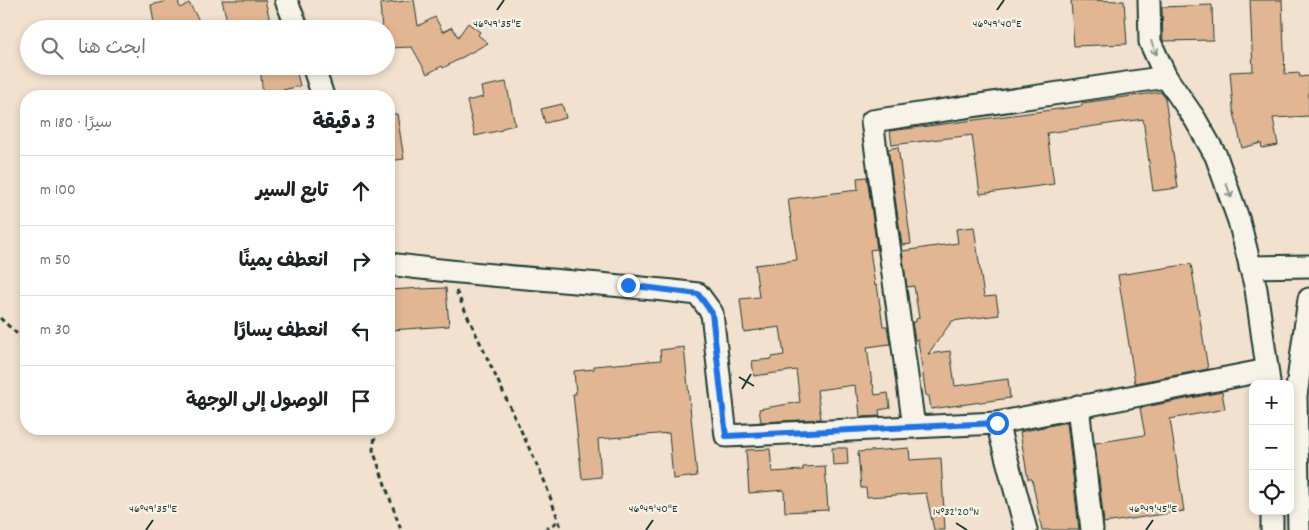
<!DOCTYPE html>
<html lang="ar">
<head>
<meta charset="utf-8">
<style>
	:root { --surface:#fff; --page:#f2f2f2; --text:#202124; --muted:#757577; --line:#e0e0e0 }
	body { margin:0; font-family:Dekko,"Playpen Sans Arabic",sans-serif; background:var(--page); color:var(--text); direction:rtl }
	.controls { position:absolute; right:15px; bottom:15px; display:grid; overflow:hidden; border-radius:10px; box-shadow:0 2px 8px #0003 }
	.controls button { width:45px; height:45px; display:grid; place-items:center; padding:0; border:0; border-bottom:1px solid var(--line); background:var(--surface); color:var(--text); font:25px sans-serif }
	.stop { position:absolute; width:15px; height:15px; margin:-11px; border:4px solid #1a73e8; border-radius:50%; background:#fff }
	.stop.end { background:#1a73e8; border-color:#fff; box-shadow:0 1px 5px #0008 }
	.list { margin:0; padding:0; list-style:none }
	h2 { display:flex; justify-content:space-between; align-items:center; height:65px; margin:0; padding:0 20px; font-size:21px }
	h2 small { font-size:16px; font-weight:400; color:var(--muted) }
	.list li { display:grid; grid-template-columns:32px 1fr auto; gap:15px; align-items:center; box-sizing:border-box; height:70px; padding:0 20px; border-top:1px solid var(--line) }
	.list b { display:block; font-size:19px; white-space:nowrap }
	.list em { font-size:16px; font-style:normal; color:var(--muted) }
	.icon { flex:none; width:28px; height:28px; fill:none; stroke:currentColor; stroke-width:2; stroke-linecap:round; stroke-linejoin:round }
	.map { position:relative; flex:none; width:1309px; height:530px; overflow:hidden; direction:ltr }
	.search { position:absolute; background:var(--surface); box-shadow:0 2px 8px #0003; left:20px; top:20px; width:375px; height:55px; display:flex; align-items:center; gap:12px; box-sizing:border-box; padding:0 18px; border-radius:28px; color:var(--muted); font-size:19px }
	.panel { position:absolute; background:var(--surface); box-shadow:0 2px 8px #0003; left:20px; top:90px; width:375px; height:345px; border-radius:20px; direction:rtl }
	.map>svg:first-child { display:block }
	.building { fill:#e2b692; stroke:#1f3d34 }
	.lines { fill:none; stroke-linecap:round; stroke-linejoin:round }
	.minor-casing { stroke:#1f3d34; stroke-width:25 }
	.path { stroke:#1f3d34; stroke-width:3; stroke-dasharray:5 4; stroke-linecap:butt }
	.minor { stroke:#f7f3e8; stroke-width:21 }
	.oneway { stroke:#8b988e }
	.route { stroke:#1a73e8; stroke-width:6 }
	.ticks { fill:none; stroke:#1f3d34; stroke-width:2 }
	.ticks-label { font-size:12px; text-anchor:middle; fill:#1f3d34; stroke:#f7f3e8; stroke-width:4.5; stroke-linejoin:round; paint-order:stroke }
</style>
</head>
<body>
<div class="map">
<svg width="1309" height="530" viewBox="0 0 1309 530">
	<rect width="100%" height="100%" fill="#f1e1ce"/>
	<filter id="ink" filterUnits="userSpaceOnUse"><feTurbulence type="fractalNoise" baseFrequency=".02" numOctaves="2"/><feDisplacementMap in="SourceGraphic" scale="10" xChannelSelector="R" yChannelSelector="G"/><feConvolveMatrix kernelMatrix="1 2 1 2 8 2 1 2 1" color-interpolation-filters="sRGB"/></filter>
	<g filter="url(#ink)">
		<g class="building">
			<path d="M164 0H178L180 8 189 3 204 29H155L151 5 164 2Z"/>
			<path d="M222 0H265L272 29H229Z"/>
			<path d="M414 0 418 26 435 17 443 32 452 27 458 37 468 23 480 32 478 35 488 43 443 68 442 66 427 74 412 47 386 48V29H382L380 4Z"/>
			<path d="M1071 0 1124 1 1127 44 1074 46Z"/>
			<path d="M1250 0H1282L1285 74 1299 73 1300 77 1309 76V116L1273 118 1278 145 1262 148 1261 143 1242 148 1233 108 1230 72 1253 71Z"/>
			<path d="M1212 5 1213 40 1163 41 1162 7Z"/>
			<path d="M260 66H288V71L296 69 300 86 283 90 284 96H263Z"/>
			<path d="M506 82 515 125 502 128V130L475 136 467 101 483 97 481 87Z"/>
			<path d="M1161 92 1165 98 1178 188 1153 191 1143 119 1047 133 1054 184 980 194 972 135 892 145 890 131 1082 106V103Z"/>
			<path d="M562 104 566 118 545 123 541 109Z"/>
			<path d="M389 114H397L404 159 389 161Z"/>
			<path d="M898 147 911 244 902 245 888 149Z"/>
			<path d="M867 177 877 249 870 250 875 286 877 285 883 326H887L890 344 867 347 872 384H873L875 395 888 393 890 408 879 410 880 416 860 417 858 395H856L855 385 817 390 821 419 761 422 759 409 800 402 796 370 754 376 752 361 772 359V357L784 355 780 327 744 332 740 299 759 297 755 265 797 260 788 199 858 190 857 178Z"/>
			<path d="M974 227 984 297 996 296 999 315 952 321 928 354 950 351 955 386 1008 379 1010 398 931 409 929 396H926L918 340H915L912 322H916V319L919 318 914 286 907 287 902 251 958 243 956 229Z"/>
			<path d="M1191 264 1208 369 1135 383 1118 275Z"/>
			<path d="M422 288V289L446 288 449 326 390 330 389 290Z"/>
			<path d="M684 347 697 476 673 479 669 433 598 439 601 477 582 479 573 394H576L574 371 594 369V366L661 360 660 350Z"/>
			<path d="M1222 392 1225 409 1170 419 1184 511 1104 523 1095 443 1145 435 1140 408Z"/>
			<path d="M1067 422 1079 530H1042L1032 479H1028L1020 432Z"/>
			<path d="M832 448H847L848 464 833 465Z"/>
			<path d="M909 448 910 460 941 458 945 530H934L926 493 867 497 866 488H861L858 452Z"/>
			<path d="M770 449 772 472 803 470V467L825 466 828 510 785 512 784 490 749 493 746 450Z"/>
		</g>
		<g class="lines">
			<defs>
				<g id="minor">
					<path d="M286 0 298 29"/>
					<path d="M1149 0 1150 42 1166 77 1195 119 1216 156 1239 221 1256 289 1269 382"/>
					<path d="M313 66 323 96"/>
					<path d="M389 264C491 278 595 281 698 294L712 313 726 436 997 423 1267 370"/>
					<path d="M1250 267 1309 266"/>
					<path d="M1078 406 1092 530"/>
					<path d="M997 423 1026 530"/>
					<path d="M914 427 872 121 1166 77"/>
					<path d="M1272 511V530"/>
					<path d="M1299 530 1296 396 1309 299"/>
				</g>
			</defs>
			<use href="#minor" class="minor-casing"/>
			<g class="path">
				<path d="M456 291 544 480 562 530"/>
				<path d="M0 318 26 342"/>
				<path d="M376 429 373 450 401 530"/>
				<path d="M545 530 560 520"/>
			</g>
			<use href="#minor" class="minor"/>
		</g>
		<defs><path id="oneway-shaft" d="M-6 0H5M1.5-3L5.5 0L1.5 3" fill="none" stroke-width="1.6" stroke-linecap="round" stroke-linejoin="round" transform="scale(1.25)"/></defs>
		<g class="oneway">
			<use href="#oneway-shaft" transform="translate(1154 48) rotate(68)"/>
			<use href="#oneway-shaft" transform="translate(1229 191) rotate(70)"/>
		</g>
	</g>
	<g class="lines" filter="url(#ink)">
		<path class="route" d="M628 285 698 294 712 313 726 436 997 423"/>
	</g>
	<path class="ticks" d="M497 10 504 0M997 10 1004 0M739 377 754 386M742 389 751 374M956 523 967 530M146 530 153 520M646 530 653 520M1146 530 1153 520"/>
	<g class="ticks-label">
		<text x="497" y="27">46°49'35"E</text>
		<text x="997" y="27">46°49'40"E</text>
		<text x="153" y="512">46°49'35"E</text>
		<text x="653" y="512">46°49'40"E</text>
		<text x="1153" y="512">46°49'45"E</text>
		<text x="956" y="515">14°32'20"N</text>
	</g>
</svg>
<div class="controls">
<button>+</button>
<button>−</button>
<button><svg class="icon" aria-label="locate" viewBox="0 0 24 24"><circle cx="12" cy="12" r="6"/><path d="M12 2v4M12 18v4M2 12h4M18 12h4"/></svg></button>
</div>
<div class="stop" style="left:997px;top:423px"></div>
<div class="stop end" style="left:628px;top:285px"></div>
<div class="search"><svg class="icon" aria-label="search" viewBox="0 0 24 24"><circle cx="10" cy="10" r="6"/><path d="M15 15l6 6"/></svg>ابحث هنا</div>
<section class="panel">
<h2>3 دقيقة<small>سيرًا · 180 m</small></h2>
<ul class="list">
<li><svg class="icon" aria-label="ahead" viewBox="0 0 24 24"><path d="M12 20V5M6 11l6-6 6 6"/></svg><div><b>تابع السير</b></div><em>100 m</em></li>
<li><svg class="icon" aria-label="right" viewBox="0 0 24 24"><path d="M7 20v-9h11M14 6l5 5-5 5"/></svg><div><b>انعطف يمينًا</b></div><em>50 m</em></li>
<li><svg class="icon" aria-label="left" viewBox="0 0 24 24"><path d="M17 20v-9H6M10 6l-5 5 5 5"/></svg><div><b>انعطف يسارًا</b></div><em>30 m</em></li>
<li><svg class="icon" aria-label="arrive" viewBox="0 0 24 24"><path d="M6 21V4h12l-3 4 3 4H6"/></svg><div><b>الوصول إلى الوجهة</b></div></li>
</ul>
</section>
</div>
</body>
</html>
